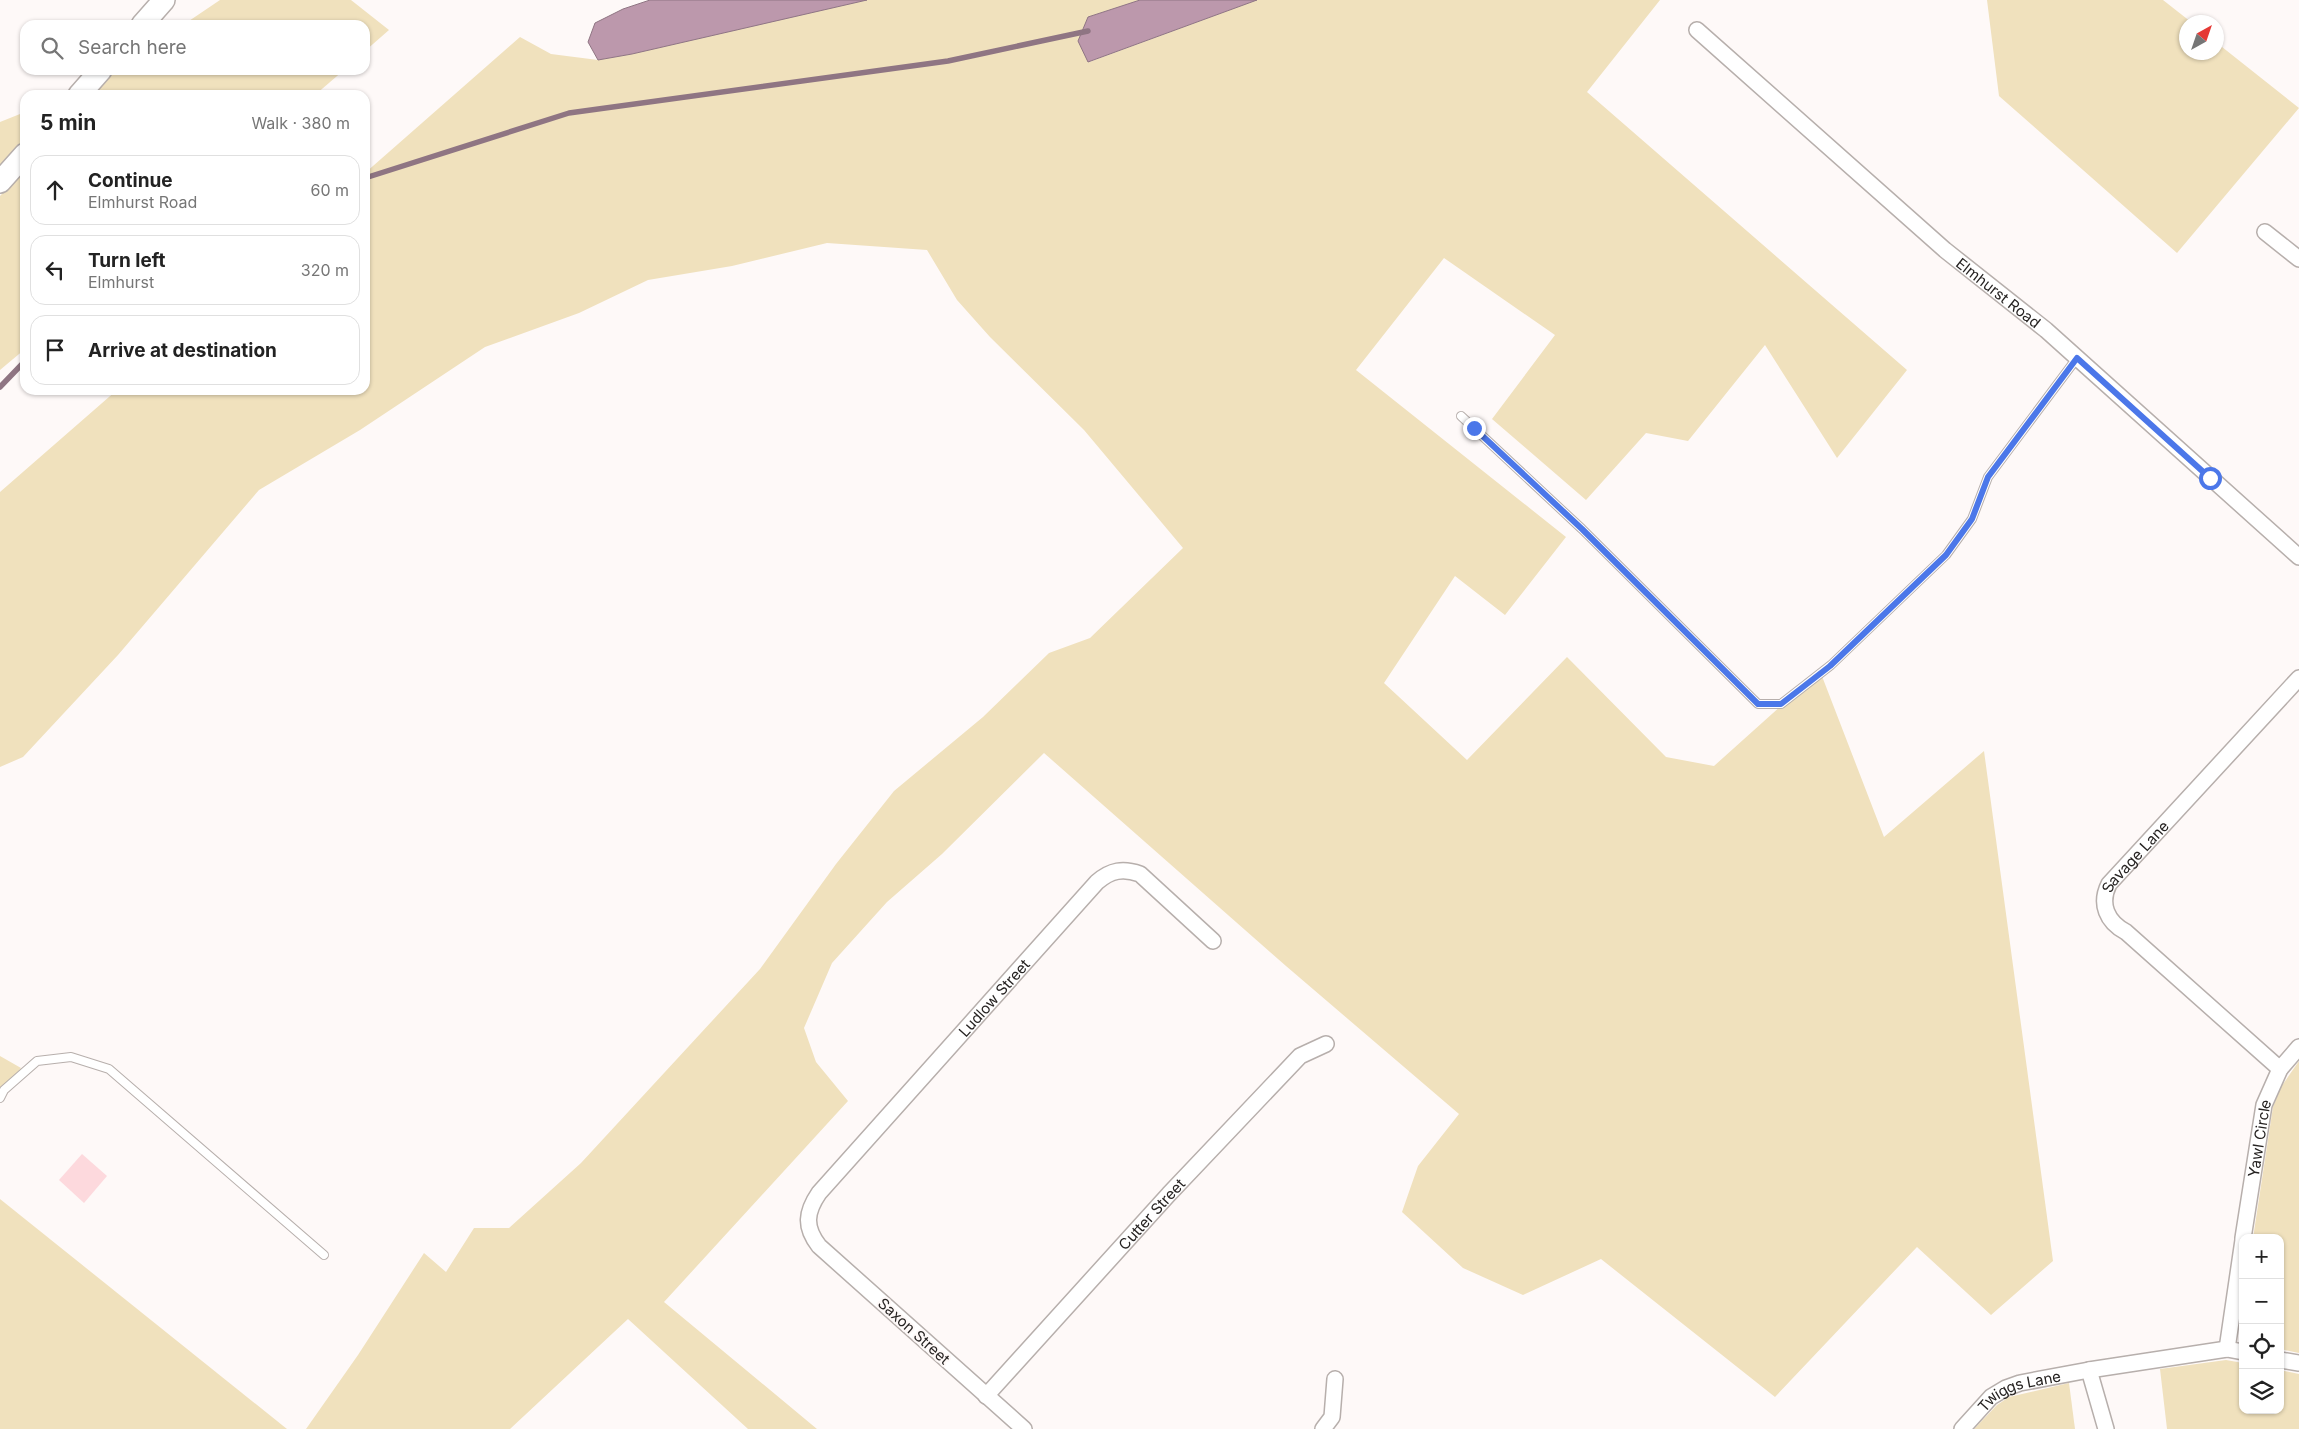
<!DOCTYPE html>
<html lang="en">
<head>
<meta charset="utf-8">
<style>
	:root { --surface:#fff; --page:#f6f6f6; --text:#222; --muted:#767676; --line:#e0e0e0 }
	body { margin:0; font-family:Inter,sans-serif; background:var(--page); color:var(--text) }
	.controls { position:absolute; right:15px; bottom:15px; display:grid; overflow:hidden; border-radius:10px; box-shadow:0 1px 4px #0004 }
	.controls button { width:45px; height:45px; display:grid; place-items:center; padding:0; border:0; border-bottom:1px solid var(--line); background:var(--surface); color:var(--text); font:25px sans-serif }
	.compass { position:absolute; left:2179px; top:15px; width:45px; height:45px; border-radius:50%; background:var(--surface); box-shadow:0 1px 4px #0004; rotate:40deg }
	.stop { position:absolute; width:15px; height:15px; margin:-11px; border:4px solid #4b77e9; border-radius:50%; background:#fff }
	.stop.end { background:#4b77e9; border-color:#fff; box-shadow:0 1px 5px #0008 }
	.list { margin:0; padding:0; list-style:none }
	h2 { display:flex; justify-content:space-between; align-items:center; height:65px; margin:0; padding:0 20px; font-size:21px }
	h2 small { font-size:16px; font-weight:400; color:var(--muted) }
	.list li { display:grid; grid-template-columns:32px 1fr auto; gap:15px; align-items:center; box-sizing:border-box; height:70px; margin:0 10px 10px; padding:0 10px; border:1px solid var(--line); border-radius:15px }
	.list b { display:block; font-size:19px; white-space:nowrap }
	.list p { margin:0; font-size:16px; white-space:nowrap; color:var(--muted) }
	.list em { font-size:16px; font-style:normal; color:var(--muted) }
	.icon { flex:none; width:28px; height:28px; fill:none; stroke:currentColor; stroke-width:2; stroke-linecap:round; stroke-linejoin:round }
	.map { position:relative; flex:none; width:2299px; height:1429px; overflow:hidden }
	.search { position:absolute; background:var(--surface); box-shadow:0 1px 4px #0004; left:20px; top:20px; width:350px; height:55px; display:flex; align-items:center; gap:12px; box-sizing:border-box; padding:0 18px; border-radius:15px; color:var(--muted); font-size:19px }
	.panel { position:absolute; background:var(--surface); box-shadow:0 1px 4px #0004; left:20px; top:90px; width:350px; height:305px; border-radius:15px }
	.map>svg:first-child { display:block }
	.green { fill:#f0e1bd }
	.water { fill:#bc98ac; stroke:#8f7583 }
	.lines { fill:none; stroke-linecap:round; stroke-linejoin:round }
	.stream { stroke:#8f7583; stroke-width:5.5 }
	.building { fill:#fdd9dd }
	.lane-casing { stroke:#b7afac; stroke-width:10 }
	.street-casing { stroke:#b7afac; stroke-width:18 }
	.secondary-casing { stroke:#b7afac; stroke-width:24 }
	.lane { stroke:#fff; stroke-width:8 }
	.street { stroke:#fff; stroke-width:15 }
	.secondary { stroke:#fff; stroke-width:21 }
	.route { stroke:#4b77e9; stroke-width:6 }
	.labels { text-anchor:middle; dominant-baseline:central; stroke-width:4; stroke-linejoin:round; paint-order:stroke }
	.street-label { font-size:15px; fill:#262322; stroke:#fef9f8 }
</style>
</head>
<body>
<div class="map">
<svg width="2299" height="1429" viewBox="0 0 2299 1429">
	<rect width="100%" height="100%" fill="#fef9f8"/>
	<g class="green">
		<path d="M220 0H351L389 30 365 51V25H183Z"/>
		<path d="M867 0H1140L1088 17 1089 62 1257 0H1660L1587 92 1907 370 1837 458 1765 345 1688 441 1646 433 1586 500 1492 419 1555 335 1444 258 1356 370 1566 537 1505 615 1455 576 1384 683 1467 760 1567 657 1666 757 1714 766 1820 671 1884 837 1984 751 2053 1261 1991 1315 1917 1247 1775 1397 1601 1259 1523 1295 1463 1268 1402 1212 1418 1166 1459 1114 1286 966 1044 753 942 854 887 902 832 963 804 1028 816 1062 848 1101 664 1302 817 1429H748L628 1319 510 1429H306L358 1355 424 1253 446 1272 474 1228H509L581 1163 760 969 836 864 894 791 983 717 1049 653 1090 638 1183 548 1084 430 990 337 957 300 927 250 827 243 732 266 648 280 579 313 485 347 360 430 259 490 118 655 23 757 0 767V492L117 390H365V173L520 37 551 54 598 60 632 54Z"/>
		<path d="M1987 0H2163L2191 22H2186V52H2216L2217 43 2299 108 2177 253 1999 96Z"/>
		<path d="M114 70H344L315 95H91Z"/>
		<path d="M25 112V141L0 168V122Z"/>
		<path d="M25 168V349L0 370V196Z"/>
		<path d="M0 1056 21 1068 0 1096Z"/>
		<path d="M2299 1061V1353L2280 1349V1238H2253L2273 1107 2281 1087Z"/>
		<path d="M0 1199 287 1429H0Z"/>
		<path d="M2226 1360 2243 1363V1410H2280V1370L2299 1374V1429H2167L2160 1369Z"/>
		<path d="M2069 1383 2075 1429H1974L1997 1405 2009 1397Z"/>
	</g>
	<g class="water">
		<path d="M650 0H867L632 54 598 60 588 42 595 23 623 9Z"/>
		<path d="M1140 0H1257L1088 62 1078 41 1088 17Z"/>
	</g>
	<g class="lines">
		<g class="stream">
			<path d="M365 178 569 113 948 61 1088 31"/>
			<path d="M0 387 25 361"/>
		</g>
	</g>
	<path class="building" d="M82 1154 107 1176 84 1203 59 1180Z"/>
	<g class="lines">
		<defs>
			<g id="lane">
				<path d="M1461 416 1582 529 1758 704H1781L1831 665 1946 555 1972 519 1988 477 2077 358"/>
				<path d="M0 1098 4 1090 37 1061 71 1057 109 1069 324 1255"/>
			</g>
			<g id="street">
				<path id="s1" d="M1697 30 1945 250 2046 330 2299 557"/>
				<path d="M2265 232 2299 259"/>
				<path id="s2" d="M2280 1069 2126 932C2107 922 2099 904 2109 884L2299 678"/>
				<path id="s3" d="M2243 1238 2264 1105 2280 1069 2299 1047"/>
				<path d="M2227 1349 2243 1240"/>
				<path d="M2280 1360 2299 1363"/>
				<path d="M2089 1370 2106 1429"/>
				<path id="s4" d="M986 1396 1169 1194 1300 1056 1326 1044"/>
				<path id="s5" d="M1024 1429 819 1246C804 1227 806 1212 819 1193L1097 882C1111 870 1123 868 1140 874L1213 941"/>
				<path d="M1323 1429 1332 1417 1335 1379"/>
				<path id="s6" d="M1962 1429 1991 1397 2006 1388 2020 1383 2089 1370 2227 1349 2243 1352"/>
			</g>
			<g id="secondary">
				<path d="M142 25 164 0"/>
				<path d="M79 95 101 70"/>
				<path d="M0 182 25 154"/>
			</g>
		</defs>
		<use href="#lane" class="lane-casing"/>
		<use href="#street" class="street-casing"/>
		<use href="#secondary" class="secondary-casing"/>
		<use href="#lane" class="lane"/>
		<use href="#street" class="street"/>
		<use href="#secondary" class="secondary"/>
	</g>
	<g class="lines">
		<path class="route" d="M1474 428 1582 529 1758 704H1781L1830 666 1946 555 1972 519 1988 477 2077 358 2210 478"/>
	</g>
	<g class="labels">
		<g class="street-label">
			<text stroke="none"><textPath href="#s1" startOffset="400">Elmhurst Road</textPath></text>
			<text stroke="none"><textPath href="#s2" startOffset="301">Savage Lane</textPath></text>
			<text stroke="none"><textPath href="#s5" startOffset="595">Ludlow Street</textPath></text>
			<text stroke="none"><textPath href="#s3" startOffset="101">Yawl Circle</textPath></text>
			<text stroke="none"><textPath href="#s4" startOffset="246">Cutter Street</textPath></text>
			<text transform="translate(914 1331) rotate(42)">Saxon Street</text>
			<text stroke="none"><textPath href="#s6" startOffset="72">Twiggs Lane</textPath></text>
		</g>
	</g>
</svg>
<div class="controls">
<button>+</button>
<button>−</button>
<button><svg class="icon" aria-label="locate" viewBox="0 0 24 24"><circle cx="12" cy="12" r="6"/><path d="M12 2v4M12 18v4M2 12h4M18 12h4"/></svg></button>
<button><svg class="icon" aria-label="layers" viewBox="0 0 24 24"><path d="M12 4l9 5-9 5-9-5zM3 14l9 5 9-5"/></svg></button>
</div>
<svg class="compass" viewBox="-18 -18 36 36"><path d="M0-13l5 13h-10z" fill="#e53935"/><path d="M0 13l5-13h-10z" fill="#767676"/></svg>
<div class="stop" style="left:2210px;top:478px"></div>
<div class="stop end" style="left:1474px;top:428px"></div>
<div class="search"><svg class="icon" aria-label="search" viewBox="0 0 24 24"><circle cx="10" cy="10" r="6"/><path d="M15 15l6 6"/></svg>Search here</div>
<section class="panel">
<h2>5 min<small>Walk · 380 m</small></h2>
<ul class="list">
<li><svg class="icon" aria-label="ahead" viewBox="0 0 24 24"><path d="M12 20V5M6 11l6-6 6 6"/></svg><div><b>Continue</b><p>Elmhurst Road</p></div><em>60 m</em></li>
<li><svg class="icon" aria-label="left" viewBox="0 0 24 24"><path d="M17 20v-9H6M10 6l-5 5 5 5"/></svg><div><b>Turn left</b><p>Elmhurst</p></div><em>320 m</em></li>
<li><svg class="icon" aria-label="arrive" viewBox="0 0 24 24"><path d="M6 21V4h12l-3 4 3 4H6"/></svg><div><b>Arrive at destination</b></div></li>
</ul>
</section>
</div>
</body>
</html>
